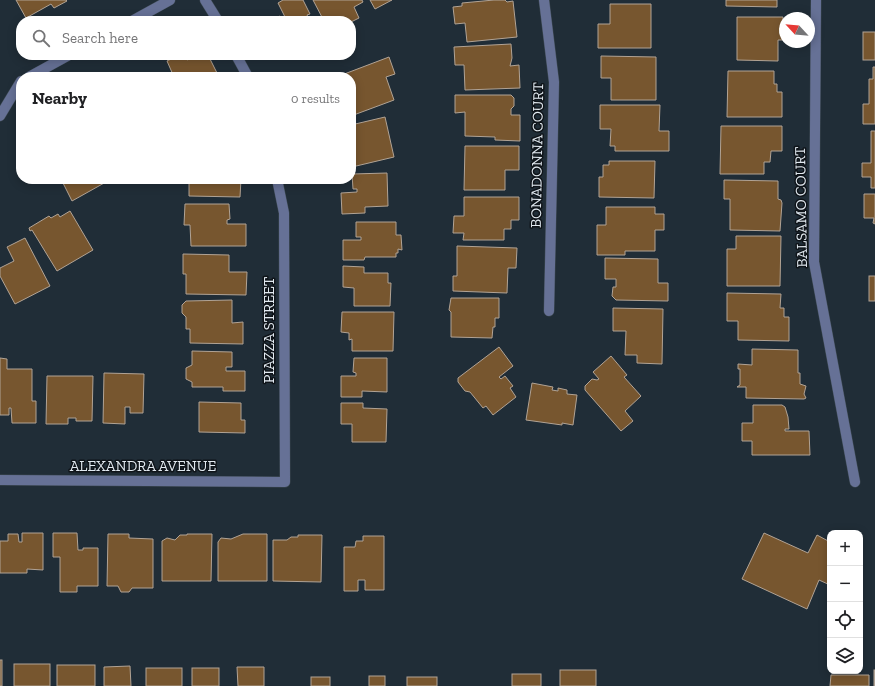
<!DOCTYPE html>
<html lang="en">
<head>
<meta charset="utf-8">
<style>
	:root { --surface:#fff; --page:#f6f6f6; --text:#202124; --muted:#757577; --line:#e0e0e0 }
	body { margin:0; font-family:"Zilla Slab",serif; background:var(--page); color:var(--text) }
	.controls { position:absolute; right:12px; bottom:12px; display:grid; overflow:hidden; border-radius:8px; box-shadow:0 2px 10px #0003 }
	.controls button { width:36px; height:36px; display:grid; place-items:center; padding:0; border:0; border-bottom:1px solid var(--line); background:var(--surface); color:var(--text); font:20px sans-serif }
	.compass { position:absolute; left:779px; top:12px; width:36px; height:36px; border-radius:50%; background:var(--surface); box-shadow:0 2px 10px #0003; rotate:296deg }
	.list { margin:0; padding:0; list-style:none }
	h2 { display:flex; justify-content:space-between; align-items:center; height:52px; margin:0; padding:0 16px; font-size:17px }
	h2 small { font-size:13px; font-weight:400; color:var(--muted) }
	.icon { flex:none; width:22px; height:22px; fill:none; stroke:currentColor; stroke-width:2; stroke-linecap:round; stroke-linejoin:round }
	.map { position:relative; flex:none; width:875px; height:686px; overflow:hidden }
	.search { position:absolute; background:var(--surface); box-shadow:0 2px 10px #0003; left:16px; top:16px; width:340px; height:44px; display:flex; align-items:center; gap:10px; box-sizing:border-box; padding:0 14px; border-radius:16px; color:var(--muted); font-size:15px }
	.panel { position:absolute; background:var(--surface); box-shadow:0 2px 10px #0003; left:16px; top:72px; width:340px; height:112px; border-radius:16px }
	.map>svg:first-child { display:block }
	.building { fill:#77562f; stroke:#b1a395 }
	.lines { fill:none; stroke-linecap:round; stroke-linejoin:round }
	.minor-casing { stroke:#3f4b55; stroke-width:11 }
	.minor { stroke:#667196; stroke-width:10 }
	.labels { text-anchor:middle; dominant-baseline:central; stroke-width:3; stroke-linejoin:round; paint-order:stroke }
	.street-label { font-size:15px; fill:#e2eaf1; stroke:#0f1419 }
</style>
</head>
<body>
<div class="map">
<svg width="875" height="686" viewBox="0 0 875 686">
	<rect width="100%" height="100%" fill="#202d37"/>
	<g class="building">
		<path d="M16 0H66L67 1 54 8 51 4 26 18Z"/>
		<path d="M283 0H303L310 14 307 15 310 21H270L280 16 282 18 285 17 278 3Z"/>
		<path d="M313 0H362L363 2 354 7 359 18 351 22V21H324Z"/>
		<path d="M370 0H392L375 9Z"/>
		<path d="M494 0H505L507 2 513 1 517 37 467 42 465 23 455 24 453 7 462 6V3Z"/>
		<path d="M726 0H777V7L726 6Z"/>
		<path d="M610 4H651V48H598V24H610Z"/>
		<path d="M737 17H783V40H778V61L737 60Z"/>
		<rect x="863" y="32" width="12" height="28"/>
		<path d="M511 44 512 58 510 66 519 65 520 88 465 90 464 65H455L454 47Z"/>
		<path d="M179 55H184L187 60 197 55H208L219 77H174L167 61Z"/>
		<path d="M601 56 656 57V100H611V78H601Z"/>
		<path d="M389 57 395 74 386 77 394 100 351 116V77H339V76Z"/>
		<path d="M873 67H875V124H863V104H869V79H873Z"/>
		<path d="M728 71H774V84H777V92H782V117H727Z"/>
		<path d="M455 95H511L514 98V106L511 109V115H520V141L495 140V137L465 136V112L455 113Z"/>
		<path d="M600 105H660L659 131H669V151H615V146H610L611 129H600Z"/>
		<path d="M385 117 394 157 352 167 351 163V125Z"/>
		<path d="M721 126H782V151H771L770 162H764V174H720Z"/>
		<path d="M871 131H875V188H871V177H862V163H871Z"/>
		<path d="M465 146H519V170H505V190H464Z"/>
		<path d="M609 161H655L654 198 599 197V177H603V165H609Z"/>
		<path d="M387 173 388 206 365 207V213L342 214 341 193 357 192V189H353L352 174Z"/>
		<path d="M61 179H104L106 182 72 201Z"/>
		<path d="M189 179H241L240 197 189 196Z"/>
		<path d="M724 180 778 181V199L781 200 782 203 780 231 730 230V199H724Z"/>
		<path d="M864 194H875V224L873 223 874 218H864Z"/>
		<path d="M464 197H519V220H511V229H504V240H463L464 233H453L454 216H464Z"/>
		<path d="M185 204H229L230 219 227 220V224H246V246H191L190 225H184Z"/>
		<path d="M606 207H655V214H664V230H655V251H625V255H597V225H606Z"/>
		<path d="M70 211 93 250 57 271 32 230 30 231 29 228 49 216 51 218 58 214 60 217Z"/>
		<path d="M356 222H396V235H401L402 250 398 249V253H396V257H365L364 260H343V240H361V237H356Z"/>
		<path d="M736 236H781L780 286H727V249H736Z"/>
		<path d="M25 238 50 286 15 304 0 276V268L14 261 7 247Z"/>
		<path d="M457 246 517 248 516 268H508L507 293 453 291V276H457Z"/>
		<path d="M183 254 229 255V272H247L246 295 186 294V274H183Z"/>
		<path d="M605 258 658 259V283H668V301L616 300 612 296 613 287H616V279H605Z"/>
		<path d="M343 266 364 267V273H388V283H391L390 306H354V288L343 287Z"/>
		<rect x="869" y="276" width="6" height="25"/>
		<path d="M727 293 781 294 780 308H784V317H789V341L738 340V321H727Z"/>
		<path d="M451 298H499V318H495V327H493L492 338 451 337V312L449 310Z"/>
		<path d="M232 300V323L243 322V344L190 343V329H186V317L182 313V305L186 301Z"/>
		<path d="M613 308 663 309 662 364 637 363V355H625L626 331H613Z"/>
		<path d="M342 312H394L393 351H352V339L349 340V333L341 332Z"/>
		<path d="M499 347 513 366 499 377 501 379 505 376 513 386 510 388 516 397 493 415 486 406 483 408 470 392 465 391 458 382V378Z"/>
		<path d="M752 349 798 350V373H800V384L806 386 804 394 806 398 804 399 746 398V387H737L740 385V369H738V364L752 365Z"/>
		<path d="M192 351 232 352V367H226V371H245V391H223V387H192V382L186 379V368L192 365Z"/>
		<path d="M611 356 627 375 624 377 641 396 625 411 633 421 621 431 585 390V386L592 379 597 380 599 379 593 372Z"/>
		<path d="M0 358 7 359V369H32V401H36V423H12L11 408H9V415H0Z"/>
		<path d="M354 358H387V392L362 391V397H341V376H356V373L353 372Z"/>
		<path d="M104 373 144 374 143 413H130V407H125V424L103 423Z"/>
		<path d="M47 376H93L92 421H76V418H68V424H46Z"/>
		<path d="M532 383 553 387 552 390 558 391V388L567 390V394L577 395 573 425 562 423V425L526 420Z"/>
		<path d="M199 402 241 403V420H245V433L199 432Z"/>
		<path d="M341 403H363V408L387 409 386 442H352V424H341Z"/>
		<path d="M753 405H782L785 407 788 417 789 429H785V431H809L810 455H752V441H742V423H753Z"/>
		<path d="M22 533H43V570L27 569V573H0V541H8V534H18L19 542H22Z"/>
		<path d="M53 533H77L78 550H83V548H98V586H77V592H60V557H53Z"/>
		<path d="M764 533 808 553 817 535 830 542V585L819 580 807 609 742 579Z"/>
		<path d="M108 534H129V538L153 539V588H132L129 592H121L118 586H107Z"/>
		<path d="M187 534H212L211 581H162V541L167 538 175 540 180 535H187Z"/>
		<path d="M243 534H267V581H218V542L221 538 231 539Z"/>
		<path d="M298 535H322L321 582 273 581V540H287L291 537H298Z"/>
		<path d="M363 536H384V590H365V580H358V591H344V547H355L356 541H363Z"/>
		<rect x="0" y="660" width="2" height="26"/>
		<rect x="14" y="664" width="36" height="22"/>
		<rect x="57" y="665" width="38" height="21"/>
		<path d="M130 666 131 686H104V667Z"/>
		<path d="M237 667H264V686H238Z"/>
		<rect x="146" y="668" width="36" height="18"/>
		<rect x="192" y="668" width="27" height="18"/>
		<rect x="560" y="670" width="36" height="16"/>
		<rect x="874" y="670" width="1" height="16"/>
		<rect x="512" y="674" width="29" height="12"/>
		<path d="M831 675H869V686H830Z"/>
		<rect x="369" y="676" width="16" height="10"/>
		<rect x="311" y="677" width="19" height="9"/>
		<rect x="407" y="677" width="30" height="9"/>
	</g>
	<g class="lines">
		<defs>
			<g id="minor">
				<path d="M205 0 218 21"/>
				<path d="M544 0 554 82 549 311"/>
				<path d="M816 0 814 262 855 482"/>
				<path d="M132 21 170 0"/>
				<path d="M236 55 248 77"/>
				<path d="M29 77 69 55"/>
				<path d="M0 116 21 81"/>
				<path d="M0 480 285 482 284 213 277 179"/>
			</g>
		</defs>
		<use href="#minor" class="minor-casing"/>
		<use href="#minor" class="minor"/>
	</g>
	<g class="labels">
		<g class="street-label">
			<text transform="translate(537 155) rotate(-89)">BONADONNA COURT</text>
			<text transform="translate(801 207) rotate(-91)">BALSAMO COURT</text>
			<text transform="translate(269 330) rotate(-90)">PIAZZA STREET</text>
			<text x="143" y="466">ALEXANDRA AVENUE</text>
		</g>
	</g>
</svg>
<div class="controls">
<button>+</button>
<button>−</button>
<button><svg class="icon" aria-label="locate" viewBox="0 0 24 24"><circle cx="12" cy="12" r="6"/><path d="M12 2v4M12 18v4M2 12h4M18 12h4"/></svg></button>
<button><svg class="icon" aria-label="layers" viewBox="0 0 24 24"><path d="M12 4l9 5-9 5-9-5zM3 14l9 5 9-5"/></svg></button>
</div>
<svg class="compass" viewBox="-18 -18 36 36"><path d="M0-13l5 13h-10z" fill="#e53935"/><path d="M0 13l5-13h-10z" fill="#757577"/></svg>
<div class="search"><svg class="icon" aria-label="search" viewBox="0 0 24 24"><circle cx="10" cy="10" r="6"/><path d="M15 15l6 6"/></svg>Search here</div>
<section class="panel">
<h2>Nearby<small>0 results</small></h2>
<ul class="list">
</ul>
</section>
</div>
</body>
</html>
